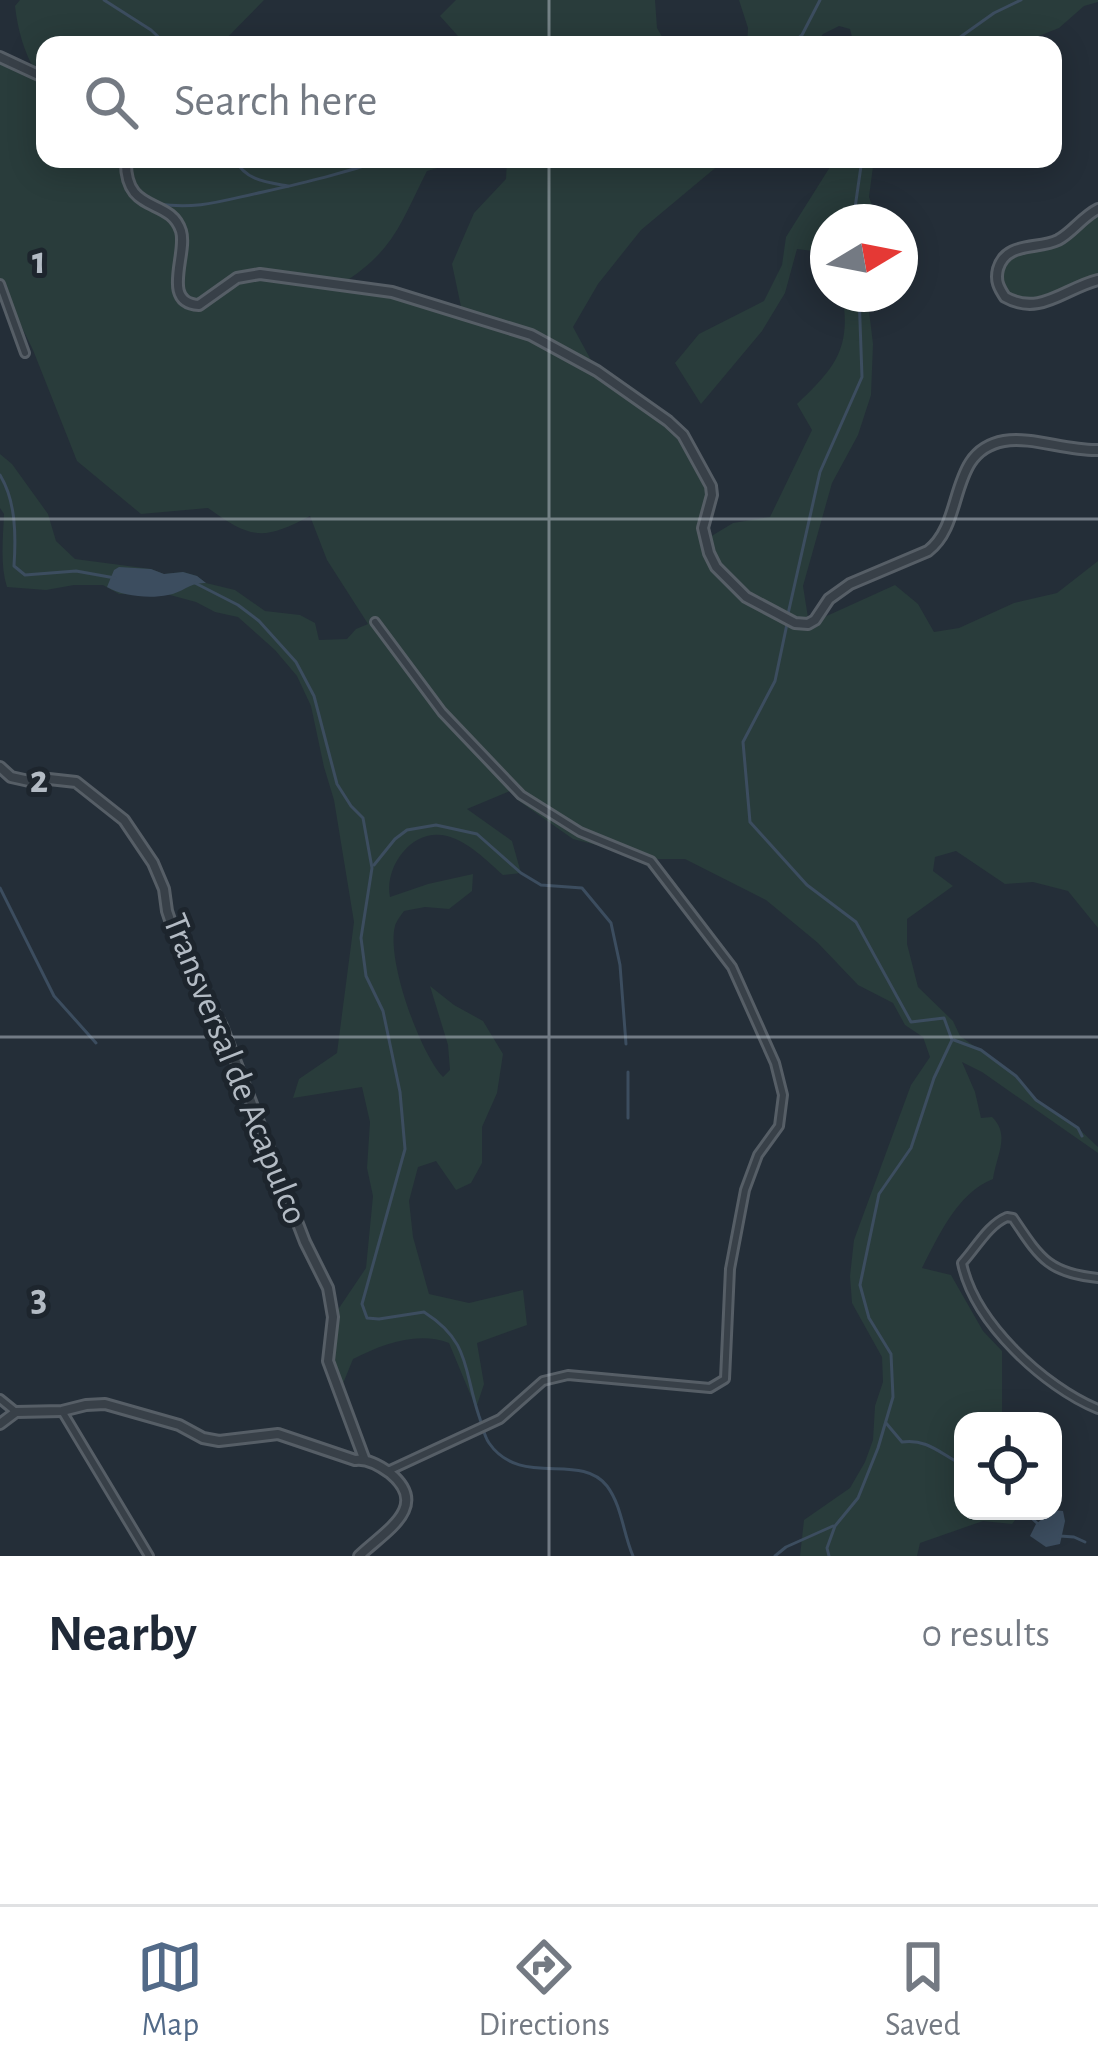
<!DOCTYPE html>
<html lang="en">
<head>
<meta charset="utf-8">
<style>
	:root { --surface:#fff; --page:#f2f2f3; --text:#1f2937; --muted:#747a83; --line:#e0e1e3; --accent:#526a88 }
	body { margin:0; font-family:"Alegreya Sans",sans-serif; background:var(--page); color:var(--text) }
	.controls { position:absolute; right:36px; bottom:36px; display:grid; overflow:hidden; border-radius:24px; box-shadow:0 6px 30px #0003 }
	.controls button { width:108px; height:108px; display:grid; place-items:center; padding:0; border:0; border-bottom:3px solid var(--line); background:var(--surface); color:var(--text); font:60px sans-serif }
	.compass { position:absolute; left:810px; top:204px; width:108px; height:108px; border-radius:50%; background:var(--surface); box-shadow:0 6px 30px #0003; rotate:80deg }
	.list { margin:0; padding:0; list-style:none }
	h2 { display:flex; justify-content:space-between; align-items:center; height:156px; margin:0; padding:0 48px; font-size:51px }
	h2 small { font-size:39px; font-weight:400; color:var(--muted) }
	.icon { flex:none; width:66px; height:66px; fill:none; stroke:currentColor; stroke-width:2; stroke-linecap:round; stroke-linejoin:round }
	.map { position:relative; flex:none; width:1098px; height:1556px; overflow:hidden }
	.search { position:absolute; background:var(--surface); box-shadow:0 6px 30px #0003; left:36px; right:36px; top:36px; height:132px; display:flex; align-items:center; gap:30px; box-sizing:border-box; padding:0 42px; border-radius:24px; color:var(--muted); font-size:45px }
	.sheet { height:348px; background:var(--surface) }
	nav { display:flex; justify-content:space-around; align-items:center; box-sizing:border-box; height:168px; border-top:3px solid var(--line); background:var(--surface); font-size:33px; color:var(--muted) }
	nav a { display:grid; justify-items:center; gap:6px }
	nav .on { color:var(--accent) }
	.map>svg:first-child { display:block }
	.green { fill:#293c3b }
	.water { fill:#3c4d5f }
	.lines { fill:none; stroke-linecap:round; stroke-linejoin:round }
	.stream { stroke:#3c4d5f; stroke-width:3 }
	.minor-casing { stroke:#565e66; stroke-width:12 }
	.tertiary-casing { stroke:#565e66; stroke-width:14 }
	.minor { stroke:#384048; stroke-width:6 }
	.tertiary { stroke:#384048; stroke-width:8 }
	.grid { fill:none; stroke:#b3bbc4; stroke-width:3; stroke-opacity:0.55 }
	.labels { text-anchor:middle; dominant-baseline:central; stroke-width:10; stroke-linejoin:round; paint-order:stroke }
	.street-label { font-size:36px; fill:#b3bbc4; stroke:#1d252d }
	.grid-label { font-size:39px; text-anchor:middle; font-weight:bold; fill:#b3bbc4; stroke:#1d252d; stroke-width:10; stroke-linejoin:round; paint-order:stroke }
</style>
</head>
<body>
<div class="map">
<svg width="1098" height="1556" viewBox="0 0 1098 1556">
	<rect width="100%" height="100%" fill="#242e38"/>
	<g class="green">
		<path d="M20 0H264L220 45H45V159H242L251 168C264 168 277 168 286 159H468L427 171C399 226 394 251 340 285L392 294 463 316 452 264 474 213 506 179 507 159H726L641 230 598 284 573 327 598 373 683 435 711 486 703 520 705 540 733 523 770 517 812 430 797 404C835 368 852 348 842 294H867L873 344 871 395 858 435 832 483 803 586 809 624 895 585 918 604 934 632 959 628 1014 603 1057 593 1098 561V928L1068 891 1033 882 1005 884 956 851 935 857 933 871 953 886 907 919V944L918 987 953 1021 960 1036 1016 1076 1036 1100 1078 1128 1098 1147V1153L982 1072 962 1062 975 1092 981 1118 992 1117C1011 1135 996 1156 993 1179 957 1193 938 1237 922 1268L951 1275 983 1331 1002 1351V1421H963V1511H1022L1012 1524 983 1521 920 1543 917 1556H800L804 1520 850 1488 865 1462 873 1440 875 1406 883 1382 882 1357 852 1303 850 1276 854 1240 911 1085 930 1057 923 1037 905 1025 893 1003 858 985 818 943 766 900 685 859H652L573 839 519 801 510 791 467 809 512 841 521 873 503 875C486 860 469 842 447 836 412 827 384 867 390 897L428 884 473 874 472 891 449 909 425 907 404 911C401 915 396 922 395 926 386 959 420 1053 443 1077L450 1070 448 1045 430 986 454 1005 483 1021 503 1054 497 1093 482 1127V1163L471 1183 456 1190 436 1161 418 1167 409 1201 413 1237 429 1294 469 1303 523 1290 527 1325 477 1343 484 1384 476 1408 449 1343C417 1331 383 1344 353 1359L340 1391 331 1373 333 1317 366 1268 373 1196 367 1168 370 1122 362 1087 293 1098 299 1079 337 1053 354 922 334 800 324 767 311 706 297 676 275 650 238 617 215 612 196 602 170 595 119 594 103 585H74L46 590 7 587C0 565 3 539 4 514L0 508V454L12 464 48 514 56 541 75 559 151 569 164 574 183 572 197 576 206 583 235 590 265 611 300 615 315 623 319 640 347 639 356 629 368 624 327 560 310 516C263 541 251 539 208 508L141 514 77 461 33 350 0 283V56L36 73C24 51 18 32 15 6Z"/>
		<path d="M456 0H655L657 28 667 45H466L440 16Z"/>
		<path d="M739 0H1098V2L1084 6 1059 28 1016 45H854L850 29 839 26 823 34 815 45H747L748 28Z"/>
		<path d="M835 159H874L869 197 878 222H828V253L797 249 785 293 762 331 701 404 675 363 699 334 764 301 782 265 786 237Z"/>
		<path d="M1098 211V281L1054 302 1006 299 998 275 1009 255 1042 247Z"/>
	</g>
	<g class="water">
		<path d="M119 567 151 569 164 574 183 572 197 576 206 583C190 582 182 593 168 595 149 599 122 596 107 587L114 570Z"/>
		<path d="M1053 1510 1063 1511 1065 1521 1060 1544 1046 1547 1030 1536 1036 1524Z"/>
	</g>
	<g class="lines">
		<g class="stream">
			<path d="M104 0 151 30 167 45"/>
			<path d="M790 45 802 35 820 0"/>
			<path d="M949 45 994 13 1021 0"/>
			<path d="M234 159C247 181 265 182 288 186"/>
			<path d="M158 204C199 210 224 200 263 192 307 182 342 174 385 159"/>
			<path d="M853 222 862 159"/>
			<path d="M0 475C16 501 16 536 14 566L25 575 76 571 115 578"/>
			<path d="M195 583 238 605 259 621 296 662 314 696 337 784 351 806 363 818 372 868 361 938 366 976 383 1011 400 1092 405 1149 362 1304 367 1318 379 1319 424 1312C471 1342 463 1369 479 1416 482 1424 484 1436 489 1443 521 1489 580 1451 607 1486 622 1506 623 1533 633 1556"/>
			<path d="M788 614 820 472 862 377 859 294"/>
			<path d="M787 624 775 681 743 742 750 822 807 885 856 922 911 1022 944 1018 952 1040 934 1078 911 1148 879 1194 860 1285 869 1318 891 1354 893 1397 878 1448 858 1498 835 1526 827 1548 829 1556"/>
			<path d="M374 865 395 839 407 830 436 825 477 834 521 873 541 885 582 888 611 923 620 965 626 1044"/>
			<path d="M0 888 54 996 96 1043"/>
			<path d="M954 1040 981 1050 1016 1076 1036 1100 1078 1128 1082 1136"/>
			<path d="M628 1072V1118"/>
			<path d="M886 1423 902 1442C927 1438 942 1455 963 1465"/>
			<path d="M1024 1511 1037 1523"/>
			<path d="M1060 1536 1074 1537 1085 1542"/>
			<path d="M775 1556 786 1547 833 1526"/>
		</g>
		<defs>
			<g id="minor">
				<path d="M0 284 25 353"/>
				<path d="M375 622 442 712 521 795 580 832 651 861 732 967 775 1063 783 1095 779 1126 758 1155 745 1190 730 1269 725 1379 710 1388 568 1375 543 1381 500 1419 388 1471"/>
				<path d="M1098 1278C1048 1273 1040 1258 1013 1218L1007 1217C988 1225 976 1248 962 1263 974 1322 1044 1387 1098 1409"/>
				<path d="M0 1399 16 1412"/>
				<path d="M62 1411 149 1556"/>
			</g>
			<g id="tertiary">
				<path d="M0 57 45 78"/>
				<path d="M126 159C124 216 170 196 181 231 188 254 160 303 199 305L237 278 260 274 392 292 531 335 597 371 668 421 683 435 711 486 712 495 703 528 709 553 716 567 746 597 795 623 808 624 815 620 829 599 850 584 928 551C966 522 947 451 1004 441 1031 436 1067 451 1098 450"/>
				<path d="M1098 209C1082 217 1073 232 1058 240 1038 250 1006 241 998 269 995 281 999 288 1005 297 1040 317 1065 288 1098 280"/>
				<path d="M0 767 11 777 29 781 49 779 76 782 124 820 153 863 164 889 167 911 179 947 222 1026 305 1242 328 1288 333 1317 328 1361 364 1458"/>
				<path d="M0 1424 16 1412 62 1411 86 1405 105 1404 179 1425 203 1438 219 1441 278 1434 355 1460C367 1458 379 1465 390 1473 431 1507 385 1531 359 1556"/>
			</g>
		</defs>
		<use href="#minor" class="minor-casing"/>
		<use href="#tertiary" class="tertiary-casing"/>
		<use href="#minor" class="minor"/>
		<use href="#tertiary" class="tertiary"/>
	</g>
	<path class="grid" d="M549 0V45M549 159V1556M0 519H1098M0 1037H1098"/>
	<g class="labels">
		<g class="street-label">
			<text transform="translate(235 1069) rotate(68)">Transversal de Acapulco</text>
		</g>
	</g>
	<g class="grid-label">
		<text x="39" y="273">1</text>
		<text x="39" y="792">2</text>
		<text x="39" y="1310">3</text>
	</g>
</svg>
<div class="controls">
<button><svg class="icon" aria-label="locate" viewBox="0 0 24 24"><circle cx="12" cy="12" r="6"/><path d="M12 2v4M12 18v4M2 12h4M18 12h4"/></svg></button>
</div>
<svg class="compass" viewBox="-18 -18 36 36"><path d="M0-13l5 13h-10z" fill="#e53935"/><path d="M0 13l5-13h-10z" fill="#747a83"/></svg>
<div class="search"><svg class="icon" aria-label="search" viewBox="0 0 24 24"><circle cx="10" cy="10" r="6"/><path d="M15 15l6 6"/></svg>Search here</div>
</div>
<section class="sheet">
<h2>Nearby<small>0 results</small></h2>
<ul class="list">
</ul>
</section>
<nav>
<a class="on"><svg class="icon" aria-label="map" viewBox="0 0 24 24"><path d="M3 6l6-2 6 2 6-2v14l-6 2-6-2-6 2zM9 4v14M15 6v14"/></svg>Map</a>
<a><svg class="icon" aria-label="directions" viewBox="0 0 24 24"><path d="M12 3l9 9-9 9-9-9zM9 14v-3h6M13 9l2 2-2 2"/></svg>Directions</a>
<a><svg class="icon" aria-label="saved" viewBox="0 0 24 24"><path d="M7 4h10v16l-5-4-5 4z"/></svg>Saved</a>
</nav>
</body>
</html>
